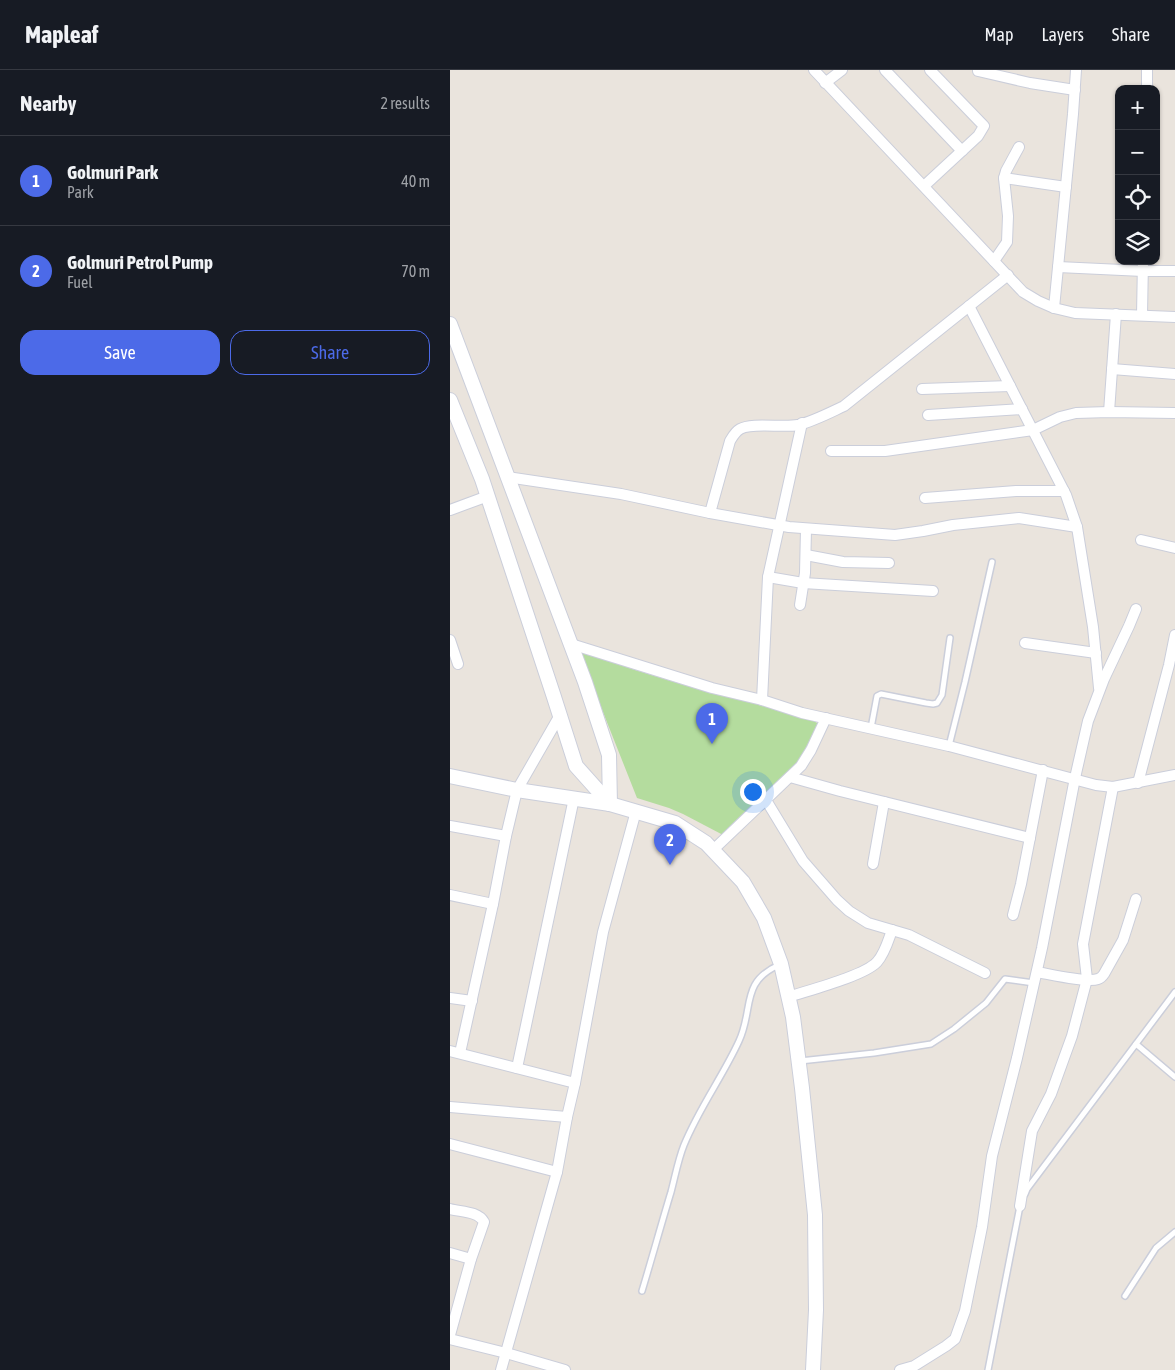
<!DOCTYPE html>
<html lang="en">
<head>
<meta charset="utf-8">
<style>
	:root { --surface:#171b24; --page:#242831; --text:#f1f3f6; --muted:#9ea1a6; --line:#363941; --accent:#4c6ae8 }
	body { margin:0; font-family:"Asap Condensed",sans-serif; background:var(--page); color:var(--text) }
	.controls { position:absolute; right:15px; top:15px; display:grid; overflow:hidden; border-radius:10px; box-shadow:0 1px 4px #0004 }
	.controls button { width:45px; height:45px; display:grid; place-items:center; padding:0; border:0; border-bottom:1px solid var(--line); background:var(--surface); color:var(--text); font:25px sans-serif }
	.you { position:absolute; left:302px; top:721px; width:18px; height:18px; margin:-12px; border:4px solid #fff; border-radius:50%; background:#1a73e8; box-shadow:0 0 0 8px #1a73e833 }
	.badge { display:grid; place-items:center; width:32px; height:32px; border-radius:50%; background:var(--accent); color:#fff; font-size:16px; font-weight:700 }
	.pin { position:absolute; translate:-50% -41px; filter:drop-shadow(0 1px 2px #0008) }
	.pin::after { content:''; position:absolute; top:26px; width:18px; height:15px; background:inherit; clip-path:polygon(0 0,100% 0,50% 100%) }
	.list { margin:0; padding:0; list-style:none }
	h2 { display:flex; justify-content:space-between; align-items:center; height:65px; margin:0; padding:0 20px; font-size:21px }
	h2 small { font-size:16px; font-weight:400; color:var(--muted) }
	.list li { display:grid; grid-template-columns:32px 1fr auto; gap:15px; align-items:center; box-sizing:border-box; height:90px; padding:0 20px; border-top:1px solid var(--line) }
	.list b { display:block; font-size:19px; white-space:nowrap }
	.list p { margin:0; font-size:16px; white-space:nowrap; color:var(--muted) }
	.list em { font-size:16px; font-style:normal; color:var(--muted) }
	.actions { display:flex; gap:10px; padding:15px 20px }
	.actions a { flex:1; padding:11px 0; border:1px solid var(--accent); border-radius:15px; text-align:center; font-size:18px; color:var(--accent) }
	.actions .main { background:var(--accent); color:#fff }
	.icon { flex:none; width:28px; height:28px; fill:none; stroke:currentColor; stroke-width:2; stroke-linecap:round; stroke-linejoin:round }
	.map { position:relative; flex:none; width:725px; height:1300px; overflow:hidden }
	header { display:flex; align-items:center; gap:30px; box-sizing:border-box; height:70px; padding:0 25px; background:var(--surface); border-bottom:1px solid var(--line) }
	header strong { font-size:24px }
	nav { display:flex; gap:28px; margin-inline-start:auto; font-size:18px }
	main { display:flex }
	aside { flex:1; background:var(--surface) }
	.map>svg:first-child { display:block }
	.green { fill:#b4dc9e }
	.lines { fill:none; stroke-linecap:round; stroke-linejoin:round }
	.lane-casing { stroke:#cbceda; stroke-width:8 }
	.street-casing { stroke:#cbceda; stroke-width:12 }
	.secondary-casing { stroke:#cbceda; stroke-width:16 }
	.lane { stroke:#fff; stroke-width:5 }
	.street { stroke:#fff; stroke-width:10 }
	.secondary { stroke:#fff; stroke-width:14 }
</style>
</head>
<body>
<header>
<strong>Mapleaf</strong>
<nav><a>Map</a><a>Layers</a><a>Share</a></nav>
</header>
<main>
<aside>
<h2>Nearby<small>2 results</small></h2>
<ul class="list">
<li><span class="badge">1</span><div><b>Golmuri Park</b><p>Park</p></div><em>40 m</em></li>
<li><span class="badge">2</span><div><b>Golmuri Petrol Pump</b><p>Fuel</p></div><em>70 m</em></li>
</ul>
<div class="actions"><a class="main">Save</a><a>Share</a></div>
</aside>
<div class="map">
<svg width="725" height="1300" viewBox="0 0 725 1300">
	<rect width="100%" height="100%" fill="#eae4dd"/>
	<path class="green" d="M128 579 179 598 241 617 356 647 369 654 347 694 275 766 233 744 219 738 187 728Z"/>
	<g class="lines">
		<defs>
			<g id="lane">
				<path d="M421 658 427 626 431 624 476 633 483 634 487 633 492 625 500 568"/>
				<path d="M499 676 515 612 542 492"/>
				<path d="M686 974 725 1007"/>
				<path d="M350 991 424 983 481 974 504 959 536 933 555 909 584 913"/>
				<path d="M575 1124 577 1119 725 922"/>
				<path d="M192 1221C202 1188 211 1155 221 1122 225 1107 228 1090 234 1075 249 1038 273 1006 289 971 304 939 290 912 329 895"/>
				<path d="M675 1226 706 1178 725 1162"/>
				<path d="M538 1300 570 1136"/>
			</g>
			<g id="street">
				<path d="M364 0 573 222 588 231 604 238 625 243 725 247"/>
				<path d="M435 0 512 81"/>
				<path d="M528 1 580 13 625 20"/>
				<path d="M375 13 392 0"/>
				<path d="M697 19V0"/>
				<path d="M554 108 616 117"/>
				<path d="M474 116 528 66 534 56 480 0"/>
				<path d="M544 191 557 172 558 146 554 108 556 101 569 77"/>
				<path d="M608 197 693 201H725"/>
				<path d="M519 236 616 425 627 457 643 557 649 618"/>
				<path d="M604 238 623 44 626 0"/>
				<path d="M692 245 693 191"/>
				<path d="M662 299 725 304"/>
				<path d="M472 319 560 316"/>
				<path d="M659 342 666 244"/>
				<path d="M478 345 572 339"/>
				<path d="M381 381H435L583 360 610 347 626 343 659 342 725 343"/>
				<path d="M57 407 171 424 260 443 339 457 445 465 473 461 503 455 569 448 627 457"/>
				<path d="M475 428 566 421H614"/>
				<path d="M0 440 38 426"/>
				<path d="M260 443 280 371C283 366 285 362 290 359 302 352 333 358 348 355 364 351 379 343 394 336L558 205"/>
				<path d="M691 470 725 478"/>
				<path d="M356 485 393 492 439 493"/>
				<path d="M318 507 353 513 483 521"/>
				<path d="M350 535 355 503 356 459"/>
				<path d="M0 570 8 594"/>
				<path d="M575 573 646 583"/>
				<path d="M121 574 262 618 312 630 352 643 499 676 646 715 663 717 725 705"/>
				<path d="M312 630 318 507 352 353"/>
				<path d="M340 707 390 721 580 768"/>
				<path d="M688 713 719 595 725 565"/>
				<path d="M316 730 353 791 387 830 399 841 418 853 459 865 535 903"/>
				<path d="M0 756 56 766"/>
				<path d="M263 780 351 696 361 680 376 648"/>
				<path d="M423 794 434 732"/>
				<path d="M0 825 43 834"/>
				<path d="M563 845 571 814 593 700"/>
				<path d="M587 902C599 904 637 913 648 909 651 908 652 907 654 904L673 870 686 829"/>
				<path d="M338 927C359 920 414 906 427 892 435 883 438 871 442 860"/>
				<path d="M0 928 22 931"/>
				<path d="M0 981 125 1013"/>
				<path d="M10 983 43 834 56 766 67 720 110 645"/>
				<path d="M67 998 124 728"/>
				<path d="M0 1037 117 1047"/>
				<path d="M0 1074 107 1102"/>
				<path d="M570 1136 582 1061 601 1024 614 988 622 966 637 909 633 874 663 717"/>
				<path d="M0 1139C11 1142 28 1141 34 1152L21 1189 0 1265"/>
				<path d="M0 1183 21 1189"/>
				<path d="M0 1269 56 1283 115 1300"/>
				<path d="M51 1300 107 1102 117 1047 125 1013 153 862 186 741"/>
				<path d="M450 1300 464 1296 496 1276 505 1269 515 1241 532 1157 542 1086 567 988 592 878 625 708 638 651 654 609 679 556 686 539"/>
			</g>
			<g id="secondary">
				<path d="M0 254 135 612 159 685 160 734"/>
				<path d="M0 330 32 409 104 627 126 696 160 734"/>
				<path d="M0 706 67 720 160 734 225 753 256 773 293 812 314 848 331 894 343 947 352 1018 365 1145 366 1240 363 1300"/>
			</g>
		</defs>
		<use href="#lane" class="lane-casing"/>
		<use href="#street" class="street-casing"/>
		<use href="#secondary" class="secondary-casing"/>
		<use href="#lane" class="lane"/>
		<use href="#street" class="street"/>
		<use href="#secondary" class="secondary"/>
	</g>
</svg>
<div class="controls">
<button>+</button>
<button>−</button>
<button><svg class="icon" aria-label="locate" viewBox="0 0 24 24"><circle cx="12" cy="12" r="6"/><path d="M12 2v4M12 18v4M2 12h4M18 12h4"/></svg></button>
<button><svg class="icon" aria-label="layers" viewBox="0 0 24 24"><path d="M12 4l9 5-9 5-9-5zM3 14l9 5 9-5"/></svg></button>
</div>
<div class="you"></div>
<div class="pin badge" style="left:262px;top:674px">1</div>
<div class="pin badge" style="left:220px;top:795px">2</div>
</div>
</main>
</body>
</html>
